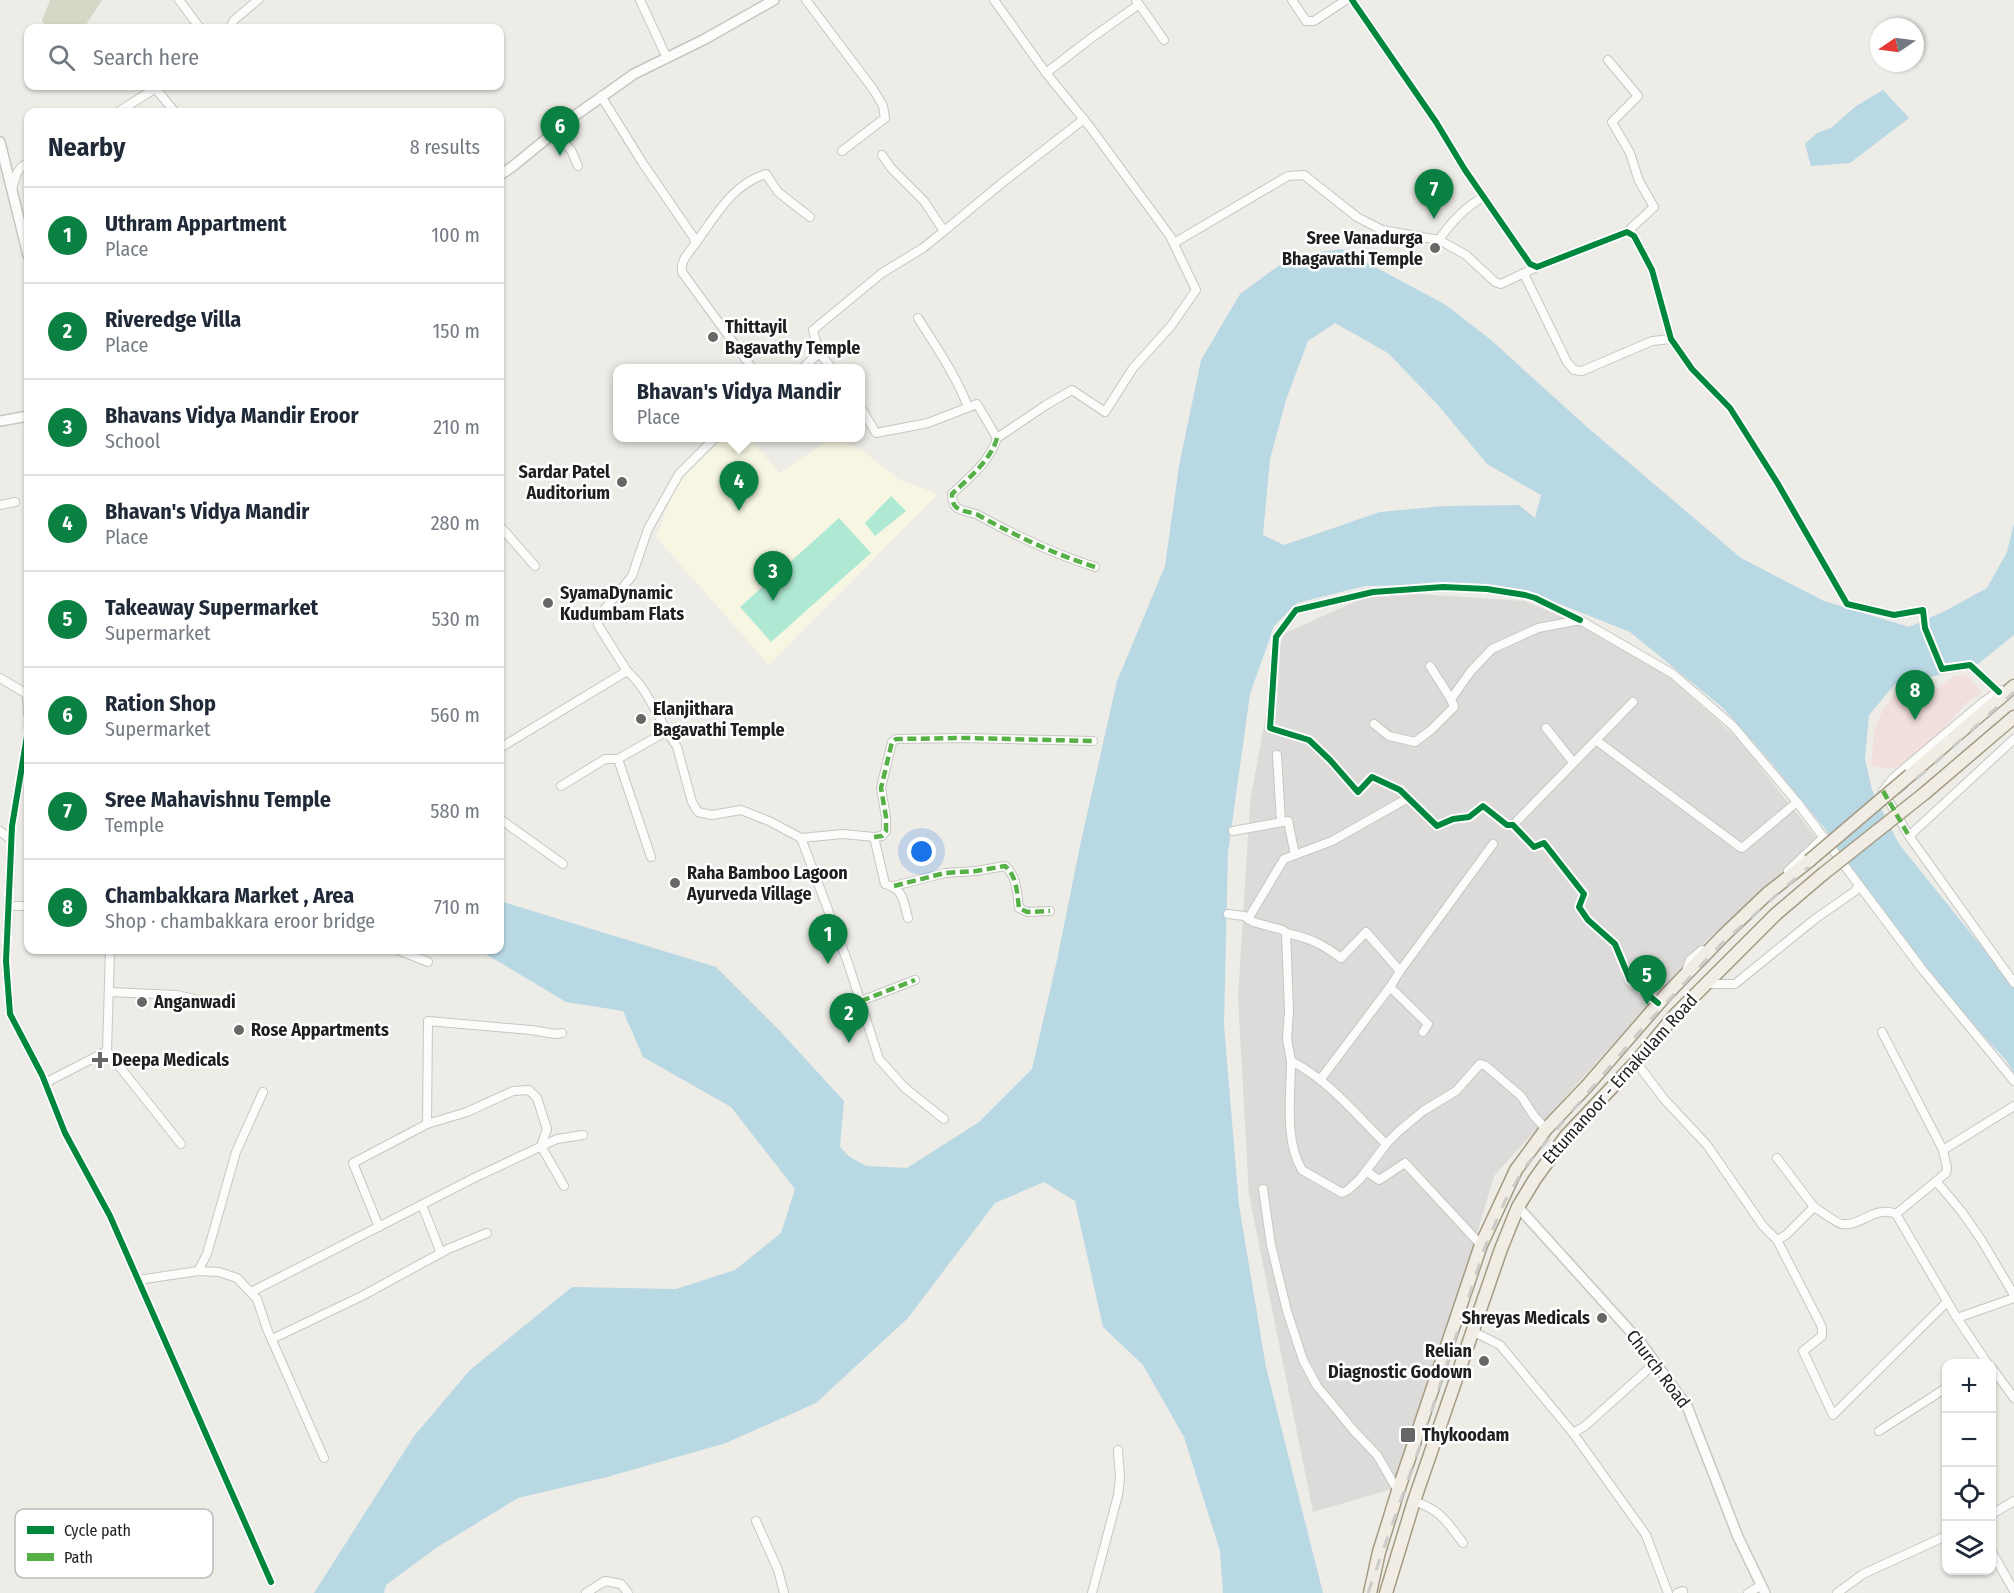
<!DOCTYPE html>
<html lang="en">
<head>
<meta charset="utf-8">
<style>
	:root { --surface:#fff; --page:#f2f2f3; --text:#1f2937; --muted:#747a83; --line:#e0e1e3; --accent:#0b8043 }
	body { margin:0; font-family:"Fira Sans Condensed",sans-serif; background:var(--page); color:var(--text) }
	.controls { position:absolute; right:18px; bottom:18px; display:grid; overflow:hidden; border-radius:12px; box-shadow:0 2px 4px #0004 }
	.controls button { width:54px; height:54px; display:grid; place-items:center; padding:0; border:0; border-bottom:2px solid var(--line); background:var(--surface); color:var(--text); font:30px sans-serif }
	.compass { position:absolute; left:1870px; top:18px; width:54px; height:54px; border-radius:50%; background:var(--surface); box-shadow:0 2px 4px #0004; rotate:257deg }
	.you { position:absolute; left:922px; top:852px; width:21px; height:21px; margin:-15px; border:4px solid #fff; border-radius:50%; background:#1a73e8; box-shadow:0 0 0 9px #1a73e833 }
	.badge { display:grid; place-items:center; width:39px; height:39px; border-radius:50%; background:var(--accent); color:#fff; font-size:20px; font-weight:700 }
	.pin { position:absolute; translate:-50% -50px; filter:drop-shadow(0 2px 3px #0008) }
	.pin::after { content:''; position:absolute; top:32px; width:21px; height:18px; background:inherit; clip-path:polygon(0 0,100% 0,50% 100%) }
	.popup { position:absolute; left:613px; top:364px; width:252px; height:78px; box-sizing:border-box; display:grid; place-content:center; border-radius:12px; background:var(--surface); filter:drop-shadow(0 2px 4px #0005); font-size:20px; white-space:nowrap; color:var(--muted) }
	.popup b { font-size:22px; color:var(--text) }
	.popup::after { content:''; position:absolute; left:50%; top:100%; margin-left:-12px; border:12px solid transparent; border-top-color:var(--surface) }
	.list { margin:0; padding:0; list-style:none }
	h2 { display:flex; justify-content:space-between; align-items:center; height:78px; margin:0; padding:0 24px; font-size:26px }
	h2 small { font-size:20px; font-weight:400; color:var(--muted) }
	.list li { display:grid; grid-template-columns:39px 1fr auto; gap:18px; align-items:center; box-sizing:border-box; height:96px; padding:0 24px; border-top:2px solid var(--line) }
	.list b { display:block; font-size:22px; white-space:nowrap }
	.list p { margin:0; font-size:20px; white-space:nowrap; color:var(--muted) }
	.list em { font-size:20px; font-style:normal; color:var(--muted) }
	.icon { flex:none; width:33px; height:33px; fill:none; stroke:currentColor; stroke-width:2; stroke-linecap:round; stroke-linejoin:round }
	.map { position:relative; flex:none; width:2014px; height:1593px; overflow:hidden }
	.search { position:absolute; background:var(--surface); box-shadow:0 2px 4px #0004; left:24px; top:24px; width:480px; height:66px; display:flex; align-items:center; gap:15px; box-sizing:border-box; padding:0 21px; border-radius:12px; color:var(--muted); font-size:22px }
	.panel { position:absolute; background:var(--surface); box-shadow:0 2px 4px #0004; left:24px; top:108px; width:480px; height:846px; border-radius:12px }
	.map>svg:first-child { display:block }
	.residential { fill:#dddbd9 }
	.commercial { fill:#f1dfdb }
	.education { fill:#f7f6e3 }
	.construction { fill:#d7d7c8 }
	.pitch { fill:#afe9d3 }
	.water { fill:#b8d8e4; fill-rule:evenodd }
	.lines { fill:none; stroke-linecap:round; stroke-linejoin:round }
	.minor-casing { stroke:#c6c6c3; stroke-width:10 }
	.tertiary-casing { stroke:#c6c6c3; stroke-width:12 }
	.primary-casing { stroke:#a49b83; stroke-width:15 }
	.minor { stroke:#fcfcfb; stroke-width:8 }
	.tertiary { stroke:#fcfcfb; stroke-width:9 }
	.primary { stroke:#f1ece4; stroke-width:12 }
	.rail { stroke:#cbcbca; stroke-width:3; stroke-dasharray:12 12; stroke-linecap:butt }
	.primary-bridge-casing { stroke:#a49b83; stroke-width:15; stroke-linecap:butt }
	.primary-bridge { stroke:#f1ece4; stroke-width:12 }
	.quiet { stroke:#55b145; stroke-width:4.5; stroke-dasharray:9 4.5; stroke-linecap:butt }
	.cycleway-casing { stroke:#fff; stroke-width:10 }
	.cycleway { stroke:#00873e; stroke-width:6 }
	.poi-dot { fill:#676765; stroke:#fff; stroke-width:2 }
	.labels { text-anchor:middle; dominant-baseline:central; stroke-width:5; stroke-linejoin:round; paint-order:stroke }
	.poi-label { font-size:18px; font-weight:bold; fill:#1f1f1f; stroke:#fff; text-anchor:start }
	.street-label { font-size:18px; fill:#1f1f1f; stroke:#fff }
	.key { fill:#fff; stroke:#bcbcbc; stroke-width:1.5 }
	.key-label { font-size:16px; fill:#1f1f1f }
</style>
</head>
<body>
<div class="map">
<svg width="2014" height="1593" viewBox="0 0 2014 1593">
	<rect width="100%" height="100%" fill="#eeece7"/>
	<path class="residential" d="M1419 594 1525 601 1639 650 1738 739 1818 840 1707 940 1494 1176 1403 1486 1313 1512 1249 1195 1238 998 1250 802 1264 725 1283 634 1363 598Z"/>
	<path class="commercial" d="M1967 675 1982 693 1967 702 1945 727 1939 738 1905 765 1886 769 1871 766 1874 731 1881 714 1895 693 1907 689 1936 690 1954 676Z"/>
	<path class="education" d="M721 438H749L780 473 831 438H834L859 448 898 479 938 494 769 665 656 537 677 482Z"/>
	<path class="construction" d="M50 0H102L84 28H47L42 21Z"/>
	<g class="pitch">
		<path d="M891 496 906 511 875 536 865 523Z"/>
		<path d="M839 518 871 553 771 642 740 607Z"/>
	</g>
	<g class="water">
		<path d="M1883 90 1909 118 1850 163 1811 166 1805 144 1817 133 1831 128 1856 106Z"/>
		<path d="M1342 249 1446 305 1491 340 1587 427 1741 558 1824 601 1909 627 1945 611 1987 588 2007 552 2014 523V635L1973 668 1895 684 1869 715 1865 759 1872 790 1899 844 2014 987V1073L2006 1060 1959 1010 1920 963 1857 877 1825 829 1770 761 1723 708 1630 632 1527 591 1467 584 1365 586 1297 603 1274 626 1250 694 1228 852 1224 1025 1239 1205 1266 1367 1323 1593H1223L1220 1551 1184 1437 1143 1365 1103 1327 1075 1201 1044 1182 995 1203 908 1318 816 1403 726 1443 607 1477 518 1498 436 1548 386 1585 384 1593H314L414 1436 470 1370 572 1287 676 1289 735 1270 781 1233 795 1189 731 1107 643 1057 623 1011 566 1002 479 950H500V901L716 967 778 1029 844 1101 840 1147 850 1157 866 1166 907 1168 979 1122 1032 1069 1057 960 1080 846 1117 681 1165 566 1179 466 1201 360 1240 294 1292 256ZM1335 323 1388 353 1437 404 1487 464 1541 495 1535 518 1519 505 1445 506 1380 512 1284 545 1263 535 1270 459 1286 400 1308 341Z"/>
	</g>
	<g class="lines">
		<defs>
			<g id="minor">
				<path d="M179 0 200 28"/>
				<path d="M640 0 667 58"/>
				<path d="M806 0 873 89 883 106 885 118 842 151"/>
				<path d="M1136 0 1164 40"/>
				<path d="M1292 0 1306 21H1314L1346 0"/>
				<path d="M1352 0 1436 122 1465 170 1530 264 1537 267 1627 232 1634 236 1652 270 1671 339 1692 369 1730 408 1778 484 1847 604 1894 615 1923 610 1925 628 1942 669 1970 665 1999 692"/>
				<path d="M230 28 234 20 258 0"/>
				<path d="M1608 60 1638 96 1612 122 1630 153 1639 181 1654 207 1627 232"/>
				<path d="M1046 73 1090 39 1138 5"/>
				<path d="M155 88 175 112"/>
				<path d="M601 96 642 162 694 238 695 244C689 253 680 260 682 272L752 368"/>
				<path d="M118 112 159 86"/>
				<path d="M555 134 571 150 578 166"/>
				<path d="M12 190C15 178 16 168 28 163"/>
				<path d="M944 231 1002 183 1084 119"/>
				<path d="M1439 240C1451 222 1464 208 1483 197"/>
				<path d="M1174 243 1288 176 1304 175 1357 217 1382 230 1439 240 1466 255 1495 282 1501 284 1537 267"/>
				<path d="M695 244C715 217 732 184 766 174L778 192 810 217"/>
				<path d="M1524 274 1567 362 1574 370 1582 371 1652 341 1671 339"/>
				<path d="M918 318C936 347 956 375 968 407"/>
				<path d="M819 353 813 330 882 273 923 248 944 231 924 201 891 168 882 155"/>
				<path d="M803 368 819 353 832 368"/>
				<path d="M861 408 876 433 928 423 977 404 997 438 1046 405 1072 390 1105 412 1133 368 1171 326 1196 290 1170 236 1090 127 1046 73 994 0"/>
				<path d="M997 438C991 460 969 478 952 494 952 498 952 503 956 507 962 512 972 512 978 515 1016 536 1054 554 1095 567"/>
				<path d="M0 505 15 502"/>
				<path d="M500 526 535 566"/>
				<path d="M1580 620 1535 598 1525 595 1487 589 1443 587 1373 592 1296 610 1276 637 1270 728 1309 740 1330 760 1358 792 1372 777 1400 790 1437 826 1453 819 1469 817 1483 806 1507 825H1513L1534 847 1544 843 1584 894 1579 907 1588 920 1615 944 1630 980 1658 1003"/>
				<path d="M1430 666 1451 699 1471 671 1492 649 1538 628 1580 620 1673 674 1733 726 1797 802 1859 885"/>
				<path d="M627 671C645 686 655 711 667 731L618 759 651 857"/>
				<path d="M0 678 27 694 28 713"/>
				<path d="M1374 724 1389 736 1415 742 1431 730 1454 707 1451 699"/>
				<path d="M1546 728 1573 762"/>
				<path d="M28 730 12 826 6 961 10 1014 42 1075 65 1133 110 1216 271 1582"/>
				<path d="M667 731 677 747 692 802 698 812 712 815 741 810 769 821 801 838 848 963 879 1059 905 1088 944 1119"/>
				<path d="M2014 739 1909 836 2014 983"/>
				<path d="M1597 741 1740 847 1742 848 1797 802"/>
				<path d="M500 748 627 671 598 625V617L632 576 648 529 679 474 715 438"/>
				<path d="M1277 755 1281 822"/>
				<path d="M561 786 605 759H618"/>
				<path d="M500 819 563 864"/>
				<path d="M1513 825 1633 702"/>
				<path d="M0 831 11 840"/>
				<path d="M1233 831 1288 821 1295 855"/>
				<path d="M1909 836 1883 791 1893 778 1983 702 2001 690"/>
				<path d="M874 837 882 836 886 831V817L881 788 892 742 896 739 965 738 1093 741"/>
				<path d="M801 838 843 834 874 837 885 884C904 889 903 901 908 918"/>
				<path d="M1788 871 1824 837"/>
				<path d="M894 886 945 873 976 871 1005 866C1017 876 1017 893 1019 908L1027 912 1050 911"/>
				<path d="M8 906H28"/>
				<path d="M1228 914 1244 916 1253 922 1283 930 1286 933 1289 1011 1287 1039 1291 1061"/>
				<path d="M1248 919 1284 859 1332 841 1408 798"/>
				<path d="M1286 933C1310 938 1322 944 1341 958L1366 932 1400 971 1390 987 1428 1024 1423 1032"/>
				<path d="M110 950 107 1051 181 1144"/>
				<path d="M398 950 428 962"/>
				<path d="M1400 971 1493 844"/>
				<path d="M1686 971 1690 960 1702 950"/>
				<path d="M1707 984H1735L1815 919 1855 891 1859 885 1922 969 2014 1081"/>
				<path d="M109 992 177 995 216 1004"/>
				<path d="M861 1001 915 980"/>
				<path d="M1882 1032 1943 1150"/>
				<path d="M1636 1062 1664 1099 1707 1145 1763 1226 1777 1240 1786 1235 1814 1207C1819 1210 1838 1224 1842 1224 1861 1227 1874 1205 1896 1214L1957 1318 1988 1364"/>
				<path d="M1320 1080 1390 987"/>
				<path d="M45 1083 107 1051"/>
				<path d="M427 1124 467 1112 513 1091 529 1090 537 1098 547 1129 541 1146 564 1186"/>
				<path d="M1386 1144C1356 1115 1329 1080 1291 1061 1291 1094 1284 1141 1302 1170L1342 1193 1348 1190 1360 1179 1388 1142 1399 1131 1423 1111 1456 1091 1480 1064 1486 1066 1521 1096 1534 1116 1546 1129"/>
				<path d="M1777 1158 1814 1207"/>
				<path d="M1366 1171 1379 1180 1405 1163 1481 1245"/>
				<path d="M1936 1181 1962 1212 1982 1241 2014 1295"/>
				<path d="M1263 1189 1271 1245 1287 1311 1303 1360 1317 1386 1355 1432 1377 1455 1398 1491"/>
				<path d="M422 1205 441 1253"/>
				<path d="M1896 1214 1946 1173 1947 1168 1943 1150 2014 1106"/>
				<path d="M379 1227 353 1163 427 1124 428 1021 531 1030 555 1034 562 1033"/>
				<path d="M1777 1240 1822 1327V1336L1803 1351 1833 1415 1947 1302"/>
				<path d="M198 1271 207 1254 236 1152 263 1092"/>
				<path d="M138 1280 198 1271 219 1272 237 1278 257 1299 267 1329 324 1458"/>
				<path d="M251 1292 474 1178 557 1139 583 1135"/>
				<path d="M1957 1318 2014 1298"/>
				<path d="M1472 1331 1500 1345 1573 1433 1646 1535 1668 1593"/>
				<path d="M272 1339 362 1296 448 1249 487 1233"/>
				<path d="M1992 1368 2014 1398"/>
				<path d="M1879 1431 1946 1388"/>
				<path d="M1573 1433 1585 1426 1655 1363"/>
				<path d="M1414 1501C1442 1511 1446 1521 1463 1543"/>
				<path d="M1992 1514 2014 1501"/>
				<path d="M756 1521 778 1570 784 1593"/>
				<path d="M1992 1552 2014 1591"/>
				<path d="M586 1593 605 1581 621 1584 628 1593"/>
				<path d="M1092 1593 1118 1495 1120 1478 1118 1450"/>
				<path d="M1677 1593 1683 1591"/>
				<path d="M1748 1593 1762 1585"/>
				<path d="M1837 1593 1863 1574 1946 1536"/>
			</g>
			<g id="tertiary">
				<path d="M0 142 28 255"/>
				<path d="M500 175 512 167 573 117 634 74 705 39 774 0"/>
				<path d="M0 421 28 416"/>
				<path d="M1518 1207 1641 1343 1687 1406 1738 1537 1765 1593"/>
			</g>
			<g id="primary">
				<path d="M1910 775 2014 686"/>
				<path d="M1925 793 2014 717"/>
				<path d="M1370 1593 1379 1552 1398 1491 1481 1245 1516 1170 1546 1129 1587 1086 1666 995 1723 936 1767 894 1809 861"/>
				<path d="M1386 1593 1414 1501 1501 1249 1518 1207 1535 1179 1566 1136 1636 1062 1675 1015 1776 914 1823 874"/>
			</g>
		</defs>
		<use href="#minor" class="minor-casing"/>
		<use href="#tertiary" class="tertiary-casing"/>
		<use href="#primary" class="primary-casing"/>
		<use href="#minor" class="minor"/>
		<use href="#tertiary" class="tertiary"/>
		<use href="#primary" class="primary"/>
		<path class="rail" d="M1368 1593 1422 1440 1485 1247 1505 1201 1524 1168 1640 1031 1720 945 1814 862 1927 770 2014 692"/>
		<defs>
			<g id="primary-bridge">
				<path d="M1809 861 1910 775"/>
				<path d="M1823 874 1925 793"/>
			</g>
		</defs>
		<use href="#primary-bridge" class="primary-bridge-casing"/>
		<use href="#primary-bridge" class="primary-bridge"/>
		<g class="quiet">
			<path d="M997 438C991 460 969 478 952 494 952 498 952 503 956 507 962 512 972 512 978 515 1016 536 1054 554 1095 567"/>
			<path d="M1883 791 1909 836"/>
			<path d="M874 837 882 836 886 831V817L881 788 892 742 896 739 965 738 1093 741"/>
			<path d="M894 886 945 873 976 871 1005 866C1017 876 1017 893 1019 908L1027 912 1050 911"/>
			<path d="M861 1001 915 980"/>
		</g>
		<defs>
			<g id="cycleway">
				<path d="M1352 0 1436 122 1465 170 1530 264 1537 267 1627 232 1634 236 1652 270 1671 339 1692 369 1730 408 1778 484 1847 604 1894 615 1923 610 1925 628 1942 669 1970 665 1999 692"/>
				<path d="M1580 620 1535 598 1525 595 1487 589 1443 587 1373 592 1296 610 1276 637 1270 728 1309 740 1330 760 1358 792 1372 777 1400 790 1437 826 1453 819 1469 817 1483 806 1507 825H1513L1534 847 1544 843 1584 894 1579 907 1588 920 1615 944 1630 980 1658 1003"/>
				<path d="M28 730 12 826 6 961 10 1014 42 1075 65 1133 110 1216 271 1582"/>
			</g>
		</defs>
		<use href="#cycleway" class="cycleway-casing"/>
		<use href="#cycleway" class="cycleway"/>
	</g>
	<g class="poi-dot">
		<circle cx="1435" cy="248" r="6"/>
		<circle cx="713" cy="337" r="6"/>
		<circle cx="622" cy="482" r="6"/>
		<circle cx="548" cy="603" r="6"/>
		<circle cx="641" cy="719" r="6"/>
		<circle cx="675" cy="883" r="6"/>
		<circle cx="142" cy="1002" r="6"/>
		<circle cx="239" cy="1030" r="6"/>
		<path d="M97 1051h6v6h6v6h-6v6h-6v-6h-6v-6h6z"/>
		<circle cx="1602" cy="1318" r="6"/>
		<circle cx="1484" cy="1361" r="6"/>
		<rect x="1400" y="1427" width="16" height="16" rx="3"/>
	</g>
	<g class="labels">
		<g class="poi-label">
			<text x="1423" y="238" text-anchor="end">Sree Vanadurga<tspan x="1423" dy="21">Bhagavathi Temple</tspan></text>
			<text x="725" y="327">Thittayil<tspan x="725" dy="21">Bagavathy Temple</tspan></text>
			<text x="610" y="472" text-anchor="end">Sardar Patel<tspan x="610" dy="21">Auditorium</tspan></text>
			<text x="560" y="593">SyamaDynamic<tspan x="560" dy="21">Kudumbam Flats</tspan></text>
			<text x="653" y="709">Elanjithara<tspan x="653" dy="21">Bagavathi Temple</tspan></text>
			<text x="687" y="873">Raha Bamboo Lagoon<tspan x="687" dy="21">Ayurveda Village</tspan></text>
			<text x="154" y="1002">Anganwadi</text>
			<text x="251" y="1030">Rose Appartments</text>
			<text x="112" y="1060">Deepa Medicals</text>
			<text x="1590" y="1318" text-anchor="end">Shreyas Medicals</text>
			<text x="1472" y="1351" text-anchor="end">Relian<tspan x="1472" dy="21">Diagnostic Godown</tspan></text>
			<text x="1422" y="1435">Thykoodam</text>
		</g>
		<g class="street-label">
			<text transform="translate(1620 1079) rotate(-48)">Ettumanoor - Ernakulam Road</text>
			<text transform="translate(1658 1369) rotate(53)">Church Road</text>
		</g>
	</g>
	<rect x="15" y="1509" width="198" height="69" rx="9" class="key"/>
	<rect x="27" y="1526" width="27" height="8" fill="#00873e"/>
	<rect x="27" y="1553" width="27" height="8" fill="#55b145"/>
	<g class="key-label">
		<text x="64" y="1536">Cycle path</text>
		<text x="64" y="1563">Path</text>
	</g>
</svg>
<div class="controls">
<button>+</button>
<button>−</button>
<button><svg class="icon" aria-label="locate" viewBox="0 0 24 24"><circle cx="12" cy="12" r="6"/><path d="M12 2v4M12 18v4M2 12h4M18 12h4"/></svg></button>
<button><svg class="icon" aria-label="layers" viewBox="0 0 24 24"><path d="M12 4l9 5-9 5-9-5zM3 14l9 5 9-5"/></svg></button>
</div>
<svg class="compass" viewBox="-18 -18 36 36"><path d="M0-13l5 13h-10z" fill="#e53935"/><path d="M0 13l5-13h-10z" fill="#747a83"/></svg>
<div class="you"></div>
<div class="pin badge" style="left:828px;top:964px">1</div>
<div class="pin badge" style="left:849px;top:1043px">2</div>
<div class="pin badge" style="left:773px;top:601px">3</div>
<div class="pin badge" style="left:739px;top:511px">4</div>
<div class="popup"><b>Bhavan's Vidya Mandir</b>Place</div>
<div class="pin badge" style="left:1647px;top:1005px">5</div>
<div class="pin badge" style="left:560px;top:156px">6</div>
<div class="pin badge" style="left:1434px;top:219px">7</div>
<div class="pin badge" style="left:1915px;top:720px">8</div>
<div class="search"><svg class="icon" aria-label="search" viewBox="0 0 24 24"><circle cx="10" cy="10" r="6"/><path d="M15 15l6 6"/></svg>Search here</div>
<section class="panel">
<h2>Nearby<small>8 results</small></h2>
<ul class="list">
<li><span class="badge">1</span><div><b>Uthram Appartment</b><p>Place</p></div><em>100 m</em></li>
<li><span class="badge">2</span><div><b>Riveredge Villa</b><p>Place</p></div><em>150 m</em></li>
<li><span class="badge">3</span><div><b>Bhavans Vidya Mandir Eroor</b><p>School</p></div><em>210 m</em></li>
<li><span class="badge">4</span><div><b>Bhavan's Vidya Mandir</b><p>Place</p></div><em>280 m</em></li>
<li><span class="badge">5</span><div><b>Takeaway Supermarket</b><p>Supermarket</p></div><em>530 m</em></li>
<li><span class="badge">6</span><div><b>Ration Shop</b><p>Supermarket</p></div><em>560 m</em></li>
<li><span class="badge">7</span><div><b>Sree Mahavishnu Temple</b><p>Temple</p></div><em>580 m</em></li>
<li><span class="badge">8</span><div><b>Chambakkara Market , Area</b><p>Shop · chambakkara eroor bridge</p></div><em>710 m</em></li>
</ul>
</section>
</div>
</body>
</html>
